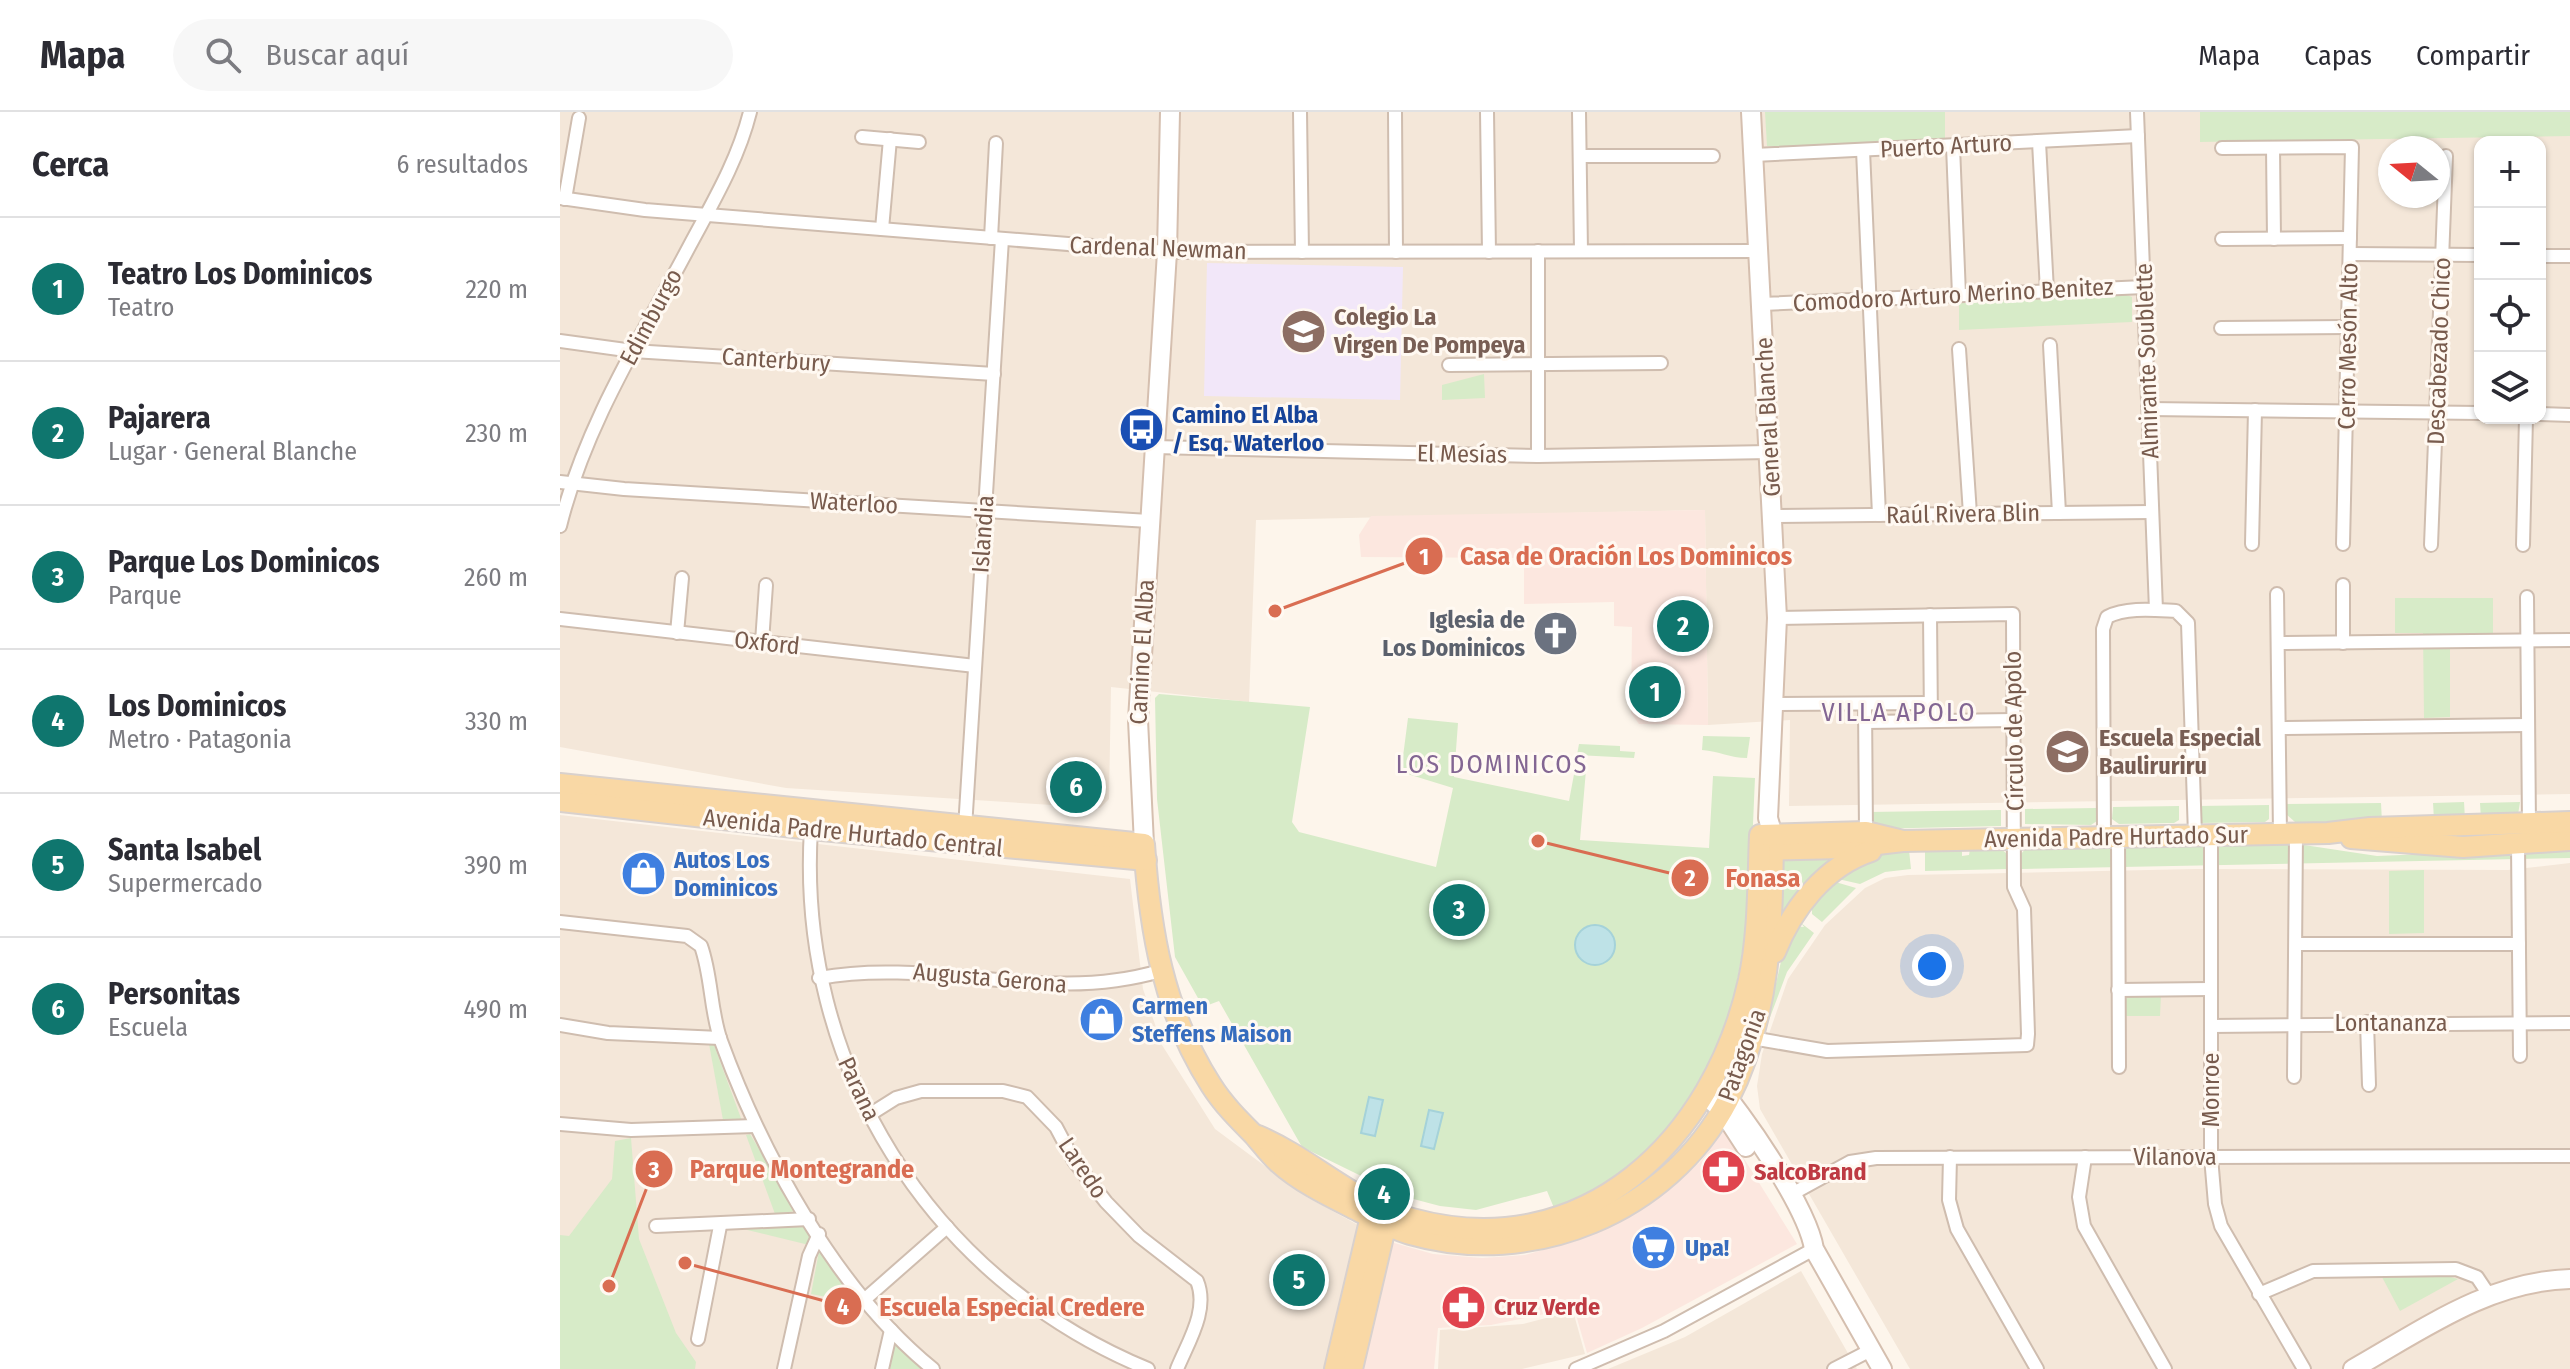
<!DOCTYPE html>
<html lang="es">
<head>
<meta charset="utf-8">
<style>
	:root { --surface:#fff; --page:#f7f7f7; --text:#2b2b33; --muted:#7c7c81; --line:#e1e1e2; --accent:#0f766e }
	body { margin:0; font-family:"Fira Sans Condensed",sans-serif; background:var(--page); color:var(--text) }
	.controls { position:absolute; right:24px; top:24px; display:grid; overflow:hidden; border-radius:16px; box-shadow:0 2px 6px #0004 }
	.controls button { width:72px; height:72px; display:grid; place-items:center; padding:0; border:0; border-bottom:2px solid var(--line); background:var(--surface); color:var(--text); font:40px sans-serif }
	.compass { position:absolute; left:1818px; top:24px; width:72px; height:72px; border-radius:50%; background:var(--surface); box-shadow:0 2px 6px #0004; rotate:288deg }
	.you { position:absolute; left:1372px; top:854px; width:28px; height:28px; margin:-20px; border:6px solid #fff; border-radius:50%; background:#1a73e8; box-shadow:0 0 0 12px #1a73e833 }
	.badge { display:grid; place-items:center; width:52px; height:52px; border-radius:50%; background:var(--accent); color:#fff; font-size:26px; font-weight:700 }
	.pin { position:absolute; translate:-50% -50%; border:4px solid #fff; box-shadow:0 2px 8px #0006 }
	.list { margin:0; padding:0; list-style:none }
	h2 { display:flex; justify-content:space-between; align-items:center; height:104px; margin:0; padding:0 32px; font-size:34px }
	h2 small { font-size:26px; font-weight:400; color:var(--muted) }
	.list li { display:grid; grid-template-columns:52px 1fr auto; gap:24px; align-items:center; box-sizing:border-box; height:144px; padding:0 32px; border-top:2px solid var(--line) }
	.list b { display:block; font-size:30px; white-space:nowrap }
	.list p { margin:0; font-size:26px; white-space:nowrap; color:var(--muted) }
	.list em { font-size:26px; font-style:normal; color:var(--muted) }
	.icon { flex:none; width:44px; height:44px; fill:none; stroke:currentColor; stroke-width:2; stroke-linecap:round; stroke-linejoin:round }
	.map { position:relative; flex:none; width:2010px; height:1257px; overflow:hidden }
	header { display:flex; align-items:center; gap:48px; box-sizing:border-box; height:112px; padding:0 40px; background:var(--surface); border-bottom:2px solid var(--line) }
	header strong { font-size:38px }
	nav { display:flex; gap:44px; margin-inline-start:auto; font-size:28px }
	.search { width:560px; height:72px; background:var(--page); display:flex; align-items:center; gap:20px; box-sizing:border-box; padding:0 28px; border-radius:44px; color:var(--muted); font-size:30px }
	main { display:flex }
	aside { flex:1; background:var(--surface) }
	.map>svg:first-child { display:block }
	.residential { fill:#f4e7d9; fill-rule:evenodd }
	.commercial { fill:#fce7df }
	.education { fill:#f2e7f9 }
	.green { fill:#d7ebc8 }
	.water { fill:#bee2e7; stroke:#a5d2d9; stroke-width:2 }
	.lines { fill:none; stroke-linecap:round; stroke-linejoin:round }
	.street-casing { stroke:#cfbdaf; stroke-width:16 }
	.secondary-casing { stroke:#d5bfaf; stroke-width:22 }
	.primary-casing { stroke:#d9d1cd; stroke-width:24 }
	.street { stroke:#fff; stroke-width:12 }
	.secondary { stroke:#fff; stroke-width:18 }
	.primary { stroke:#f9d8a5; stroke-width:20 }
	.labels { text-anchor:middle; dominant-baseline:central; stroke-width:6; stroke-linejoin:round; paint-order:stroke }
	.street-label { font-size:24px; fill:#785b4d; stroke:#fff9f2 }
	.education-label { font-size:24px; font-weight:bold; fill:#785e54; stroke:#fff9f2; text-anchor:start }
	.transit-label { font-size:24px; font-weight:bold; fill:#164399; stroke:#fff9f2; text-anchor:start }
	.worship-label { font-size:24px; font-weight:bold; fill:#5b616d; stroke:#fff9f2; text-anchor:end }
	.shop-label { font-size:24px; font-weight:bold; fill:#366cbe; stroke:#fff9f2; text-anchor:start }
	.health-label { font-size:24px; font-weight:bold; fill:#be3a42; stroke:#fff9f2; text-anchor:start }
	.neighbourhood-label { font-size:26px; letter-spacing:2px; fill:#836693; stroke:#fff9f2 }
	.leader { fill:none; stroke:#d96d52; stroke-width:3 }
	.callout-dot { fill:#d96d52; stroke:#fff9f2; stroke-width:3 }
	.mark-label { font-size:24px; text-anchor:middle; font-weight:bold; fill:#fff }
	.callout-label { font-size:26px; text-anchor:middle; font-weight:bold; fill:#d96d52; stroke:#fff9f2; stroke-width:6; stroke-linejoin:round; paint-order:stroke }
</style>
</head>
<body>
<header>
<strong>Mapa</strong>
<div class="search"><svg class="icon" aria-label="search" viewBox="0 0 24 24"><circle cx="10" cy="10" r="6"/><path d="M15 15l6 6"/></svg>Buscar aquí</div>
<nav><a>Mapa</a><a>Capas</a><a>Compartir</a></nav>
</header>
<main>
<aside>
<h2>Cerca<small>6 resultados</small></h2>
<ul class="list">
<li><span class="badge">1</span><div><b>Teatro Los Dominicos</b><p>Teatro</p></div><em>220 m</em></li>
<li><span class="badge">2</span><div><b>Pajarera</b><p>Lugar · General Blanche</p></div><em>230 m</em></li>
<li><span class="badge">3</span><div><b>Parque Los Dominicos</b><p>Parque</p></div><em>260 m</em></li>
<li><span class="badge">4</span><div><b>Los Dominicos</b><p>Metro · Patagonia</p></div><em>330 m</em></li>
<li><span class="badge">5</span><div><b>Santa Isabel</b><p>Supermercado</p></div><em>390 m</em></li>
<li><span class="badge">6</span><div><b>Personitas</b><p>Escuela</p></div><em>490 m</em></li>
</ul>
</aside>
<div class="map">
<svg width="2010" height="1257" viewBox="0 0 2010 1257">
	<rect width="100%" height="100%" fill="#fdf5eb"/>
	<g class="residential">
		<path d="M0 0H2010V682L1229 694 1230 608 1148 613 1145 398 696 408 689 590 551 575 549 687 540 696 226 676 0 635ZM1920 30H1980V306H1920ZM1830 36H1878V84H1830Z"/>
		<path d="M0 703 570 767 583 877 602 933 655 1017 747 1085 798 1113 765 1257H0Z"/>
		<path d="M2010 751V1257H1350L1200 997 1197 974 1202 942 1228 867 1265 813 1305 776 1325 766 1348 763 1636 757 1948 758Z"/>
		<path d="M1241 1159 1297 1257H1048L1125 1225Z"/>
		<path d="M1013 1199 1025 1242 962 1257H878L880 1218 963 1212Z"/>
	</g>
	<g class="commercial">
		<path d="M1145 398 1148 613 1079 612 1071 601 1072 515 1054 514V490L964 492V446L801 445 799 423 811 404Z"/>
		<path d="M1165 1016 1237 1132 1082 1216 1027 1241 1014 1196 931 1213 878 1216 874 1257H798L831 1130 873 1142 922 1146 965 1143 1011 1130 1068 1104 1113 1075 1142 1048Z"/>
	</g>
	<path class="education" d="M647 151 843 155 840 288 644 284Z"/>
	<g class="green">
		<path d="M1205 0H1385V28L1290 35 1207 34Z"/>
		<path d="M1640 0H2010V24L1640 30Z"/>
		<path d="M1564 182 1572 185V210L1399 218V189Z"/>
		<path d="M924 262 925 286 882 288V273Z"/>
		<path d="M1835 486H1933V521L1890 522V605L1864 606 1863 521H1835Z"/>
		<path d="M599 582 750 595 732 710 739 720 876 755 893 676 841 660 848 606 898 611 894 665 1009 689 1015 657 1026 658 1020 728 1149 736 1153 664 1195 666C1189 796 1190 951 1085 1047 1060 1070 1024 1082 994 1096L987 1079 916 1098 880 1094 842 1084 742 1035 659 889 643 895 615 845 597 687 595 586Z"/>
		<path d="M1143 624 1190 625 1187 646C1170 646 1159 639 1142 638Z"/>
		<path d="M1019 632 1060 634V639L1075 640 1074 646 1017 643Z"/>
		<path d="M1904 690 1905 707 1874 708 1873 691Z"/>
		<path d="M1960 690 1958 703 1921 707 1920 691Z"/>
		<path d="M1821 691 1822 710H1735L1725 701V692Z"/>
		<path d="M1709 693V707L1705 710 1639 711 1638 694Z"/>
		<path d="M1619 694V708L1614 711 1559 712 1552 707 1553 695Z"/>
		<path d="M1536 696 1537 709 1531 713 1465 712V697Z"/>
		<path d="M1441 698V714L1309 717V700Z"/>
		<path d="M1675 733H1744L1817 744 2010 736V746L1461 757V742L1466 736Z"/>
		<path d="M1440 736 1447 742V757L1365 759V738L1402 737V744L1409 743 1410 737Z"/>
		<path d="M1349 738 1351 757 1325 760 1300 772 1278 767 1320 741Z"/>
		<path d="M1220 745H1276L1220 808Z"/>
		<path d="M1864 758V821L1829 822V759Z"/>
		<path d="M1272 769 1296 776 1262 810 1252 802V792Z"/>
		<path d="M1241 811 1254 821 1227 860 1206 916 1224 836 1233 814 1244 815Z"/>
		<path d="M1601 883 1600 904H1566V887L1570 884Z"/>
		<path d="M149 932 154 933 182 1009 163 1008Z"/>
		<path d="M190 1022 236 1099 215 1102 186 1023Z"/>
		<path d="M71 1026 79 1127 116 1221 136 1250 135 1257H0V1123L9 1124 52 1067 55 1029Z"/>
		<path d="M249 1112 252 1121 249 1133 179 1116Z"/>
		<path d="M260 1134 298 1191 251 1182Z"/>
		<path d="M1883 1163 1898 1167 1840 1199 1822 1165Z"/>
		<path d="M335 1231 364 1257H330Z"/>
	</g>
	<g class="water">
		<circle cx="1035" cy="833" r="20"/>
		<path d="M809 985 823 988 815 1024 801 1021Z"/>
		<path d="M869 998 883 1001 874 1037 861 1034Z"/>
	</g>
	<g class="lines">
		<defs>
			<g id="street">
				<path d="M740 0 742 140"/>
				<path d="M835 0 836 140"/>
				<path d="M927 0 929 140"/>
				<path d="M1019 0 1021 139"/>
				<path d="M1577 0 1596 498"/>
				<path d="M302 25 359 30"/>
				<path d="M1479 30 1487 179"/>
				<path d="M1393 34 1399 183"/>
				<path d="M1662 36 1792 35 1783 432"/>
				<path d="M1713 36 1714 127"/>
				<path d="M1303 38 1319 403"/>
				<path d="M1194 43 1578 24"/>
				<path d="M1020 44H1153"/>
				<path d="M0 86 85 98 607 140 1199 139"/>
				<path d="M5 87 19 6"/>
				<path d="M322 117 330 27"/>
				<path d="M431 126 436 31"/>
				<path d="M1662 127 1790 126"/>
				<path d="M978 139V344"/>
				<path d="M1790 142 1920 143"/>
				<path d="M1980 144H2010"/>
				<path d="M1202 192 1584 175"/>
				<path d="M1661 216 1788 215"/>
				<path d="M0 229 73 239 434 262"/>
				<path d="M1490 233 1499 401"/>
				<path d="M1399 237 1410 402"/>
				<path d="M889 253 1101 251"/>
				<path d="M1589 297 1920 301"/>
				<path d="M1980 302 2010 303"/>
				<path d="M594 335 978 344 1210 340"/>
				<path d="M0 370 64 377 589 409"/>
				<path d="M1214 404 1592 400"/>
				<path d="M0 414C25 313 82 224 130 133 153 90 178 48 190 0"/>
				<path d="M1692 432 1695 298"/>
				<path d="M1871 433 1886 44"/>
				<path d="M1963 433 1966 306"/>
				<path d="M1717 482 1720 722"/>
				<path d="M1967 485 1969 714"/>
				<path d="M1370 503 1371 609"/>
				<path d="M0 507 415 554"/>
				<path d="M117 521 122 466"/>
				<path d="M202 530 206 473"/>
				<path d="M1719 531 2010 528"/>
				<path d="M1783 531V473"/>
				<path d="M1213 592 1371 591"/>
				<path d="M1305 592 1306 720"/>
				<path d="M1305 610 1454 608"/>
				<path d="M1719 616 1968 613"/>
				<path d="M405 716 442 127"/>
				<path d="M251 717C236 952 369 1167 588 1257"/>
				<path d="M1651 723V1045L1655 1092 1661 1114 1744 1257"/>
				<path d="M1544 724 1543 517 1547 505C1567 495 1594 498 1616 499L1628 511 1635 723"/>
				<path d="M1558 724 1559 955"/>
				<path d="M1958 733 1960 944"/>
				<path d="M0 810 127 824 141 834C152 865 150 898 161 929 203 1044 277 1179 373 1257"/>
				<path d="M1737 832H1959"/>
				<path d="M259 866C375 845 485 893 600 859"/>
				<path d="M1558 878 1650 877"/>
				<path d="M1807 910 1809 973"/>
				<path d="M0 913 48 921 160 926"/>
				<path d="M1651 914 2010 911"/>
				<path d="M1192 926 1267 939 1467 933 1468 922 1464 797 1454 775 1453 502 1217 506"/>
				<path d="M1734 965 1736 722"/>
				<path d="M309 1003 336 986 361 979H443L467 985 496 1015 514 1049 546 1090 579 1124 637 1169C649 1198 628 1230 617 1257"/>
				<path d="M0 1012 71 1018 195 1014"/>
				<path d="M1390 1045 1389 1088 1397 1117 1477 1257"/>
				<path d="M1525 1045 1519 1085 1524 1114 1605 1257"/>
				<path d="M1230 1083 1290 1050 1316 1046 2010 1044"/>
				<path d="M96 1114 249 1107"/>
				<path d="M1699 1182 1753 1159 1896 1157 1917 1165 1929 1183"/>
				<path d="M304 1188 387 1115"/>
				<path d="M138 1227 160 1114"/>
				<path d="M224 1257 249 1144 259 1122"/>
				<path d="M322 1257 331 1218"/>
				<path d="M1016 1257 1104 1219 1254 1137"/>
				<path d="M1274 1257 1311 1238"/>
			</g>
			<g id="secondary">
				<path d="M1191 0 1217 506 1208 706 1213 723"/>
				<path d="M584 732 578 608 607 140 610 0"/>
				<path d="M1153 969C1182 999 1248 1097 1254 1137L1322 1257"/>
				<path d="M1145 983 1162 998 1186 1035"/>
				<path d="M1793 1257C1862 1218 1929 1169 2010 1167"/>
			</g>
			<g id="primary">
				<path d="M0 672 584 732C590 819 603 898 651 973 663 992 678 1007 694 1023 702 1032 709 1042 718 1050 740 1070 769 1084 795 1097 813 1106 830 1116 850 1122 972 1157 1109 1101 1168 988 1211 904 1212 814 1213 723"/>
				<path d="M0 689 251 717 586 748"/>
				<path d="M1791 726 1903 735 2010 728"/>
				<path d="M1200 738 1283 736 1343 729 1768 721 1810 716 2010 710"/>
				<path d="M1215 840C1232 797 1265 754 1311 739"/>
				<path d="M698 1024C752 1047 794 1091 852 1107 1025 1154 1154 1027 1189 868 1199 821 1198 771 1200 723L1306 720 1343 729"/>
				<path d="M775 1257 813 1096"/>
				<path d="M792 1257 828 1103"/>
			</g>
		</defs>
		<use href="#street" class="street-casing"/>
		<use href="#secondary" class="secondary-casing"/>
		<use href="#primary" class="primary-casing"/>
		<use href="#street" class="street"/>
		<use href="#secondary" class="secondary"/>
		<use href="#primary" class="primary"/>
	</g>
	<defs>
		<symbol id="school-disc" viewBox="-11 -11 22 22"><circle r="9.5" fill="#8d6e63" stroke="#fff9f2"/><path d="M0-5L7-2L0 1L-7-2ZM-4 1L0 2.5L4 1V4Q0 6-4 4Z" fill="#fff"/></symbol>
		<symbol id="bus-disc" viewBox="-11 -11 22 22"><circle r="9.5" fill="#1a4fb4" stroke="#fff9f2"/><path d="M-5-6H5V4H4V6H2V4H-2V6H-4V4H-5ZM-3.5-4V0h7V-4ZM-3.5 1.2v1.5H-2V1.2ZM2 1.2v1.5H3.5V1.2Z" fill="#fff"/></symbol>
		<symbol id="church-disc" viewBox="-11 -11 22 22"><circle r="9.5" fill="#6b7280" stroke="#fff9f2"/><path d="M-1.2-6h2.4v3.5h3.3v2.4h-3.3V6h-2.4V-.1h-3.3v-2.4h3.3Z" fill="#fff"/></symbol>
		<symbol id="shop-disc" viewBox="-11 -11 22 22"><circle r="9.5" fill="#3f7fe0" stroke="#fff9f2"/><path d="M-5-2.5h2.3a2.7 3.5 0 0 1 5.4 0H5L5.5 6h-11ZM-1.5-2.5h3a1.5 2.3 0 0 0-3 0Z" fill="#fff"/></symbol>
		<symbol id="pharmacy-disc" viewBox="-11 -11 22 22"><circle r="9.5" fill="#e0444e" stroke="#fff9f2"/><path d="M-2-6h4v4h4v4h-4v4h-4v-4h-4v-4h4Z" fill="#fff"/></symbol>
		<symbol id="supermarket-disc" viewBox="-11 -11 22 22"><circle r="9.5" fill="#3f7fe0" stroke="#fff9f2"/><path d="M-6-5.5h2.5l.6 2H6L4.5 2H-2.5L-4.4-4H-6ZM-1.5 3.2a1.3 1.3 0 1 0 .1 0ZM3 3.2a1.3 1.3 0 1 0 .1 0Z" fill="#fff"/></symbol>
	</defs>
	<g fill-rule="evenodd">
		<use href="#school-disc" x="718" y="194" width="51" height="51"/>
		<use href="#bus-disc" x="556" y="292" width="51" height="51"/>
		<use href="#church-disc" x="970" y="496" width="51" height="51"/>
		<use href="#school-disc" x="1482" y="614" width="51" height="51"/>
		<use href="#shop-disc" x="58" y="736" width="51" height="51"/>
		<use href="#shop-disc" x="516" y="882" width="51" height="51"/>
		<use href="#pharmacy-disc" x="1138" y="1034" width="51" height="51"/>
		<use href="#supermarket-disc" x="1068" y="1110" width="51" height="51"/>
		<use href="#pharmacy-disc" x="878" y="1170" width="51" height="51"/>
	</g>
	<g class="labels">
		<g class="street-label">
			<text transform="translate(1386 34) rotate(-3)">Puerto Arturo</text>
			<text transform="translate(598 136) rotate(2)">Cardenal Newman</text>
			<text transform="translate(1393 183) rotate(-3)">Comodoro Arturo Merino Benitez</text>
			<text transform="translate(91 205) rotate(-62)">Edimburgo</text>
			<text transform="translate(1788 234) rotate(-89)">Cerro Mesón Alto</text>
			<text transform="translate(1879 239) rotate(-88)">Descabezado Chico</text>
			<text transform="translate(216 248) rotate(4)">Canterbury</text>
			<text transform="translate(1587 249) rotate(-92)">Almirante Soublette</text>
			<text transform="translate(1208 305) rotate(-93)">General Blanche</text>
			<text transform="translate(902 342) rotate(1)">El Mesías</text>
			<text transform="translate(294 391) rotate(3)">Waterloo</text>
			<text transform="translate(1403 402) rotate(-1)">Raúl Rivera Blin</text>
			<text transform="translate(423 422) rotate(-86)">Islandia</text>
			<text transform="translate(207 531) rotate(6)">Oxford</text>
			<text transform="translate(582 540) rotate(-87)">Camino El Alba</text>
			<text transform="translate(1454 619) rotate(-91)">Círculo de Apolo</text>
			<text transform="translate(293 721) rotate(6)">Avenida Padre Hurtado Central</text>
			<text transform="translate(1556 725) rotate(-1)">Avenida Padre Hurtado Sur</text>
			<text transform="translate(430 866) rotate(5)">Augusta Gerona</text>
			<text x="1831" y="911">Lontananza</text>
			<text transform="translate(1182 943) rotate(-70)">Patagonia</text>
			<text transform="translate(299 977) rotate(65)">Parana</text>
			<text transform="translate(1651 978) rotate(-90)">Monroe</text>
			<text x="1615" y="1045">Vilanova</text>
			<text transform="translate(523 1056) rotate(56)">Laredo</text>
		</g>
		<g class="education-label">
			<text x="774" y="205">Colegio La<tspan x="774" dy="28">Virgen De Pompeya</tspan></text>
			<text x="1539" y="626">Escuela Especial<tspan x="1539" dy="28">Bauliruriru</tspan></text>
		</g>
		<g class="transit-label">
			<text x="612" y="303">Camino El Alba<tspan x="612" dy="28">/ Esq. Waterloo</tspan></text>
		</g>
		<g class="worship-label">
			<text x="965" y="508">Iglesia de<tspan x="965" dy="28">Los Dominicos</tspan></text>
		</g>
		<g class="shop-label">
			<text x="114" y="748">Autos Los<tspan x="114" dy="28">Dominicos</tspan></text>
			<text x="572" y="894">Carmen<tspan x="572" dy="28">Steffens Maison</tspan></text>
			<text x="1125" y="1136">Upa!</text>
		</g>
		<g class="health-label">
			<text x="1194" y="1060">SalcoBrand</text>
			<text x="934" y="1195">Cruz Verde</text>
		</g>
		<g class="neighbourhood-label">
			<text x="1339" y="600">VILLA APOLO</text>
			<text x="932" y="652">LOS DOMINICOS</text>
		</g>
	</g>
	<path class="leader" d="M715 499L864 444M978 729L1130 766M49 1174L94 1057M125 1151L283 1194"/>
	<g class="callout-dot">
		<circle cx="715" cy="499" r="8"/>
		<circle cx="978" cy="729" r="8"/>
		<circle cx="49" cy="1174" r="8"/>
		<circle cx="125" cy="1151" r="8"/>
		<circle cx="864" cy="444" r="20"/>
		<circle cx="1130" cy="766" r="20"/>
		<circle cx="94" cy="1057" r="20"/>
		<circle cx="283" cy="1194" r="20"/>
	</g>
	<g class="mark-label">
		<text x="864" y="453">1</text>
		<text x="1130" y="774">2</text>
		<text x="94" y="1066">3</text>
		<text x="283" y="1203">4</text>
	</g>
	<g class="callout-label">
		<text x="1066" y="453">Casa de Oración Los Dominicos</text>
		<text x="1203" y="775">Fonasa</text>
		<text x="242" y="1066">Parque Montegrande</text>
		<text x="452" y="1204">Escuela Especial Credere</text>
	</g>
</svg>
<div class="controls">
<button>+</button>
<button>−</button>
<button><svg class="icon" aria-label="locate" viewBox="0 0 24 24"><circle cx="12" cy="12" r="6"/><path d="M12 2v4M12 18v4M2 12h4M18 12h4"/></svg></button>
<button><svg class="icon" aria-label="layers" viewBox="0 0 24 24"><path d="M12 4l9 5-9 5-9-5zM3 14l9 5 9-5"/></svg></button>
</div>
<svg class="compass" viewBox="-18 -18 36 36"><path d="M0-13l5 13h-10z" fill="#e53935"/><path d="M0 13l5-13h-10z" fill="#7c7c81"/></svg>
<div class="you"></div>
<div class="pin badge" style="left:1095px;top:580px">1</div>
<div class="pin badge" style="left:1123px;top:514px">2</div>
<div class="pin badge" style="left:899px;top:798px">3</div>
<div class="pin badge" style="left:824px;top:1082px">4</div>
<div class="pin badge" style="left:739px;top:1168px">5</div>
<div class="pin badge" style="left:516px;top:675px">6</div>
</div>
</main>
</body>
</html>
